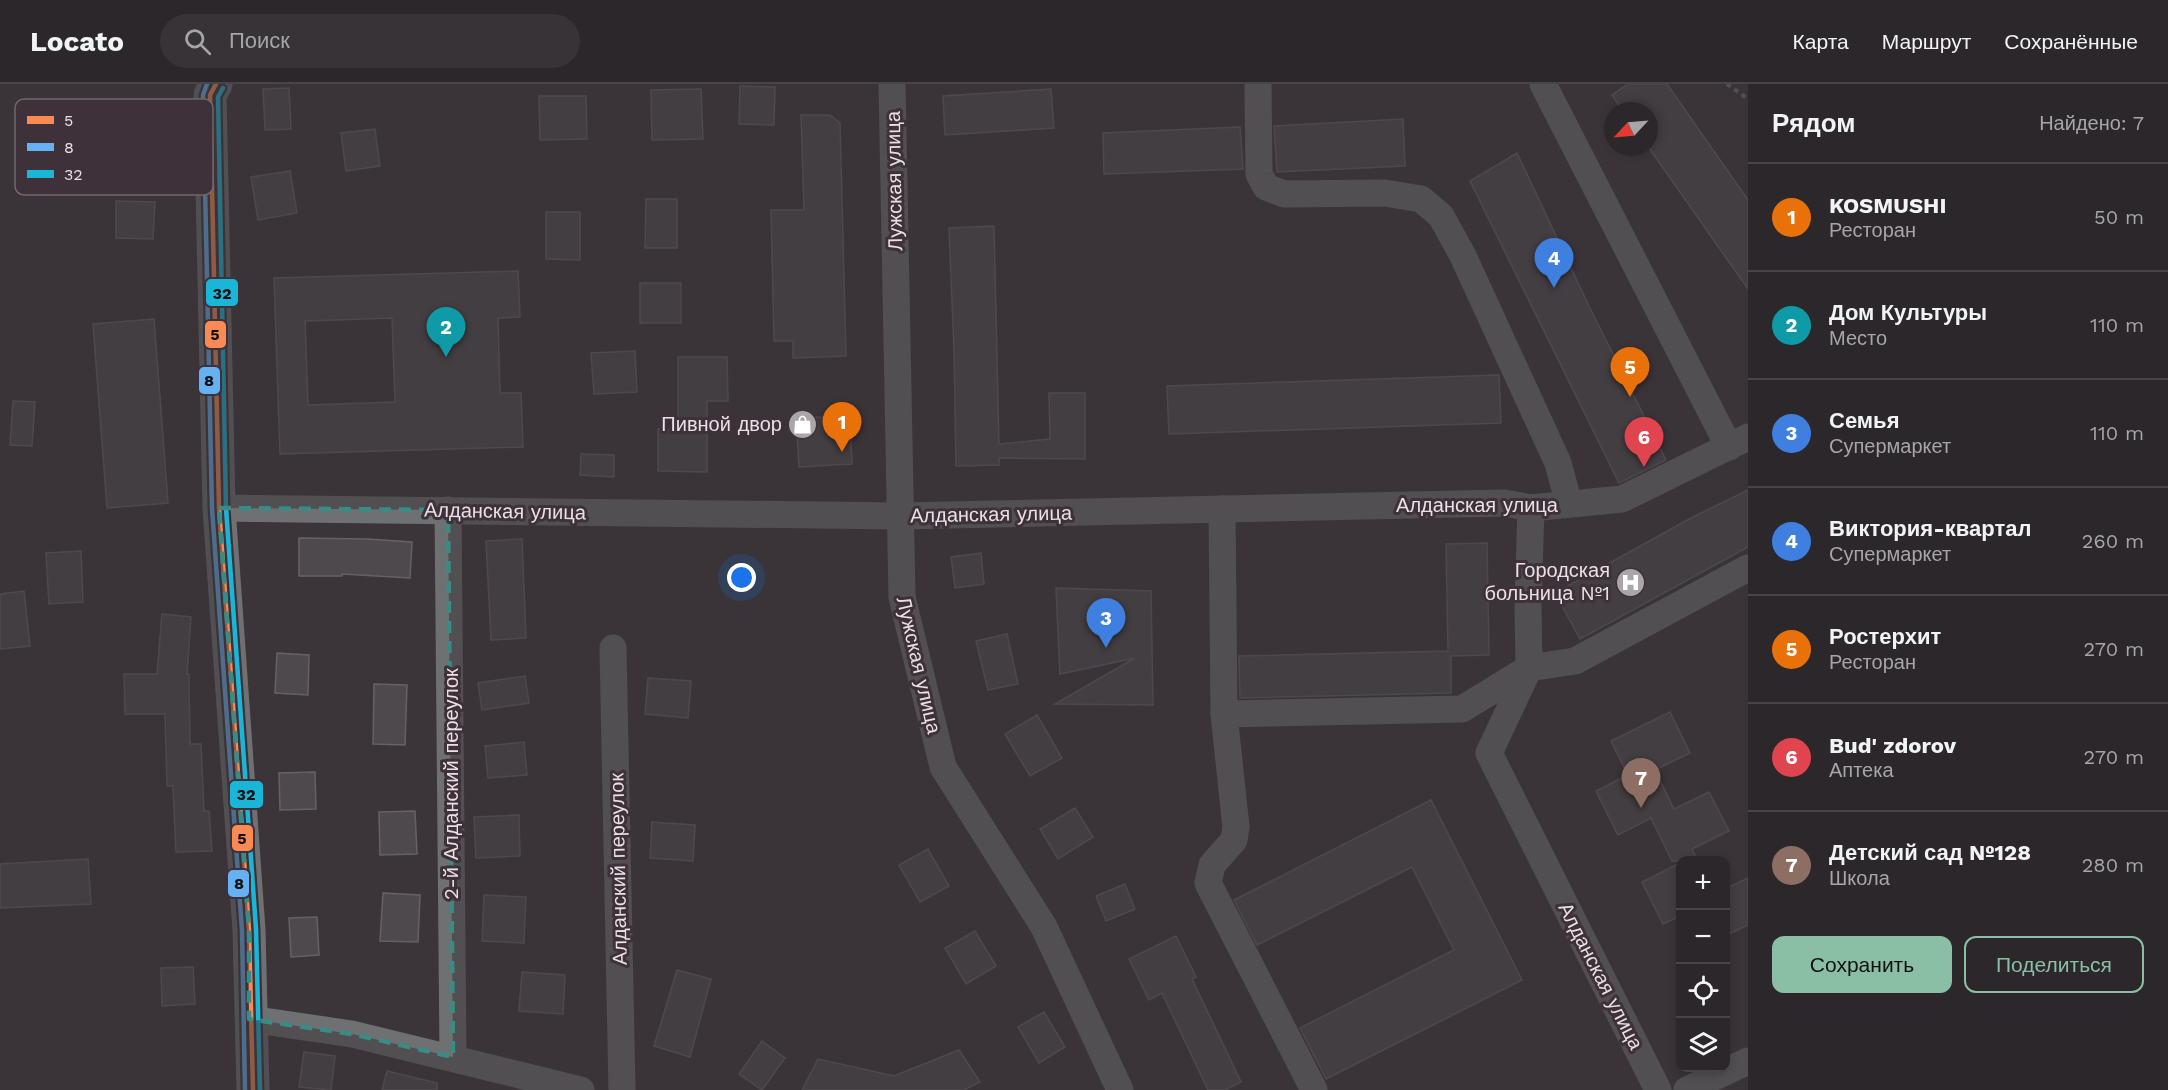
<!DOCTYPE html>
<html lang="ru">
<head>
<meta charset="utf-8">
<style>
	:root { --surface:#2c272a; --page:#383336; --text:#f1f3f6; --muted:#a6a5a8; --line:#484447; --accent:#8abfa5 }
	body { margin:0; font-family:"Work Sans",sans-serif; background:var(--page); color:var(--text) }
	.controls { position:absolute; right:18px; bottom:18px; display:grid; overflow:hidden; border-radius:12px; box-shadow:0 3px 9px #0003 }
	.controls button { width:54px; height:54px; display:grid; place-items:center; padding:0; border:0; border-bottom:2px solid var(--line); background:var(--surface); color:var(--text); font:30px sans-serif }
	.compass { position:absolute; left:1604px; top:18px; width:54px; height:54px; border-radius:50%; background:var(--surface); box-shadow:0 3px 9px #0003; rotate:244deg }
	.you { position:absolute; left:742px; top:494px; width:21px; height:21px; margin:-15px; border:4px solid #fff; border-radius:50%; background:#1a73e8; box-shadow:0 0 0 9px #1a73e833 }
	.badge { display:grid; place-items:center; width:39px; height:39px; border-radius:50%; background:var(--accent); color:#fff; font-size:20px; font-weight:700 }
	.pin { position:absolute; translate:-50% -50px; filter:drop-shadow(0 2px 3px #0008) }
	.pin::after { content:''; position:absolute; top:32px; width:21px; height:18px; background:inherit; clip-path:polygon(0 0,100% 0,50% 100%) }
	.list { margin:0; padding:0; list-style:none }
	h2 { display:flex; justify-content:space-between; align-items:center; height:78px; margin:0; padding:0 24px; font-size:26px }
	h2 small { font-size:20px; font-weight:400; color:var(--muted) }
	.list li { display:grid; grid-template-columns:39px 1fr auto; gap:18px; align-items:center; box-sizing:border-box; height:108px; padding:0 24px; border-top:2px solid var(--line) }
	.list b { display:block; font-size:22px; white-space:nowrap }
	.list p { margin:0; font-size:20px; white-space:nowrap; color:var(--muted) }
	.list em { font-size:20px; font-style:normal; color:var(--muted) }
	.actions { display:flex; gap:12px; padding:18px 24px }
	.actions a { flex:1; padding:14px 0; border:2px solid var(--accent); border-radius:12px; text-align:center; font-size:21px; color:var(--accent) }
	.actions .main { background:var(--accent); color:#111 }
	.icon { flex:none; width:33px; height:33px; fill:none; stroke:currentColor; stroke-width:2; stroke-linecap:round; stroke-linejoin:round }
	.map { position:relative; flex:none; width:1748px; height:1006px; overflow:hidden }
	header { display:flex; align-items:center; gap:36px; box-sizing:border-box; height:84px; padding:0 30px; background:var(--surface); border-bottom:2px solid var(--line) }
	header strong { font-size:28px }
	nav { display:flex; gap:33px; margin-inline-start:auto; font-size:21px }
	.search { width:420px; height:54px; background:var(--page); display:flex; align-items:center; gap:15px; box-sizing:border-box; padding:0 21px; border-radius:33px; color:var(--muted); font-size:22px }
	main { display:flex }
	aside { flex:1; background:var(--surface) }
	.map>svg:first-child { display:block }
	.building { fill:#4e494c; stroke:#676165; stroke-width:1.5; fill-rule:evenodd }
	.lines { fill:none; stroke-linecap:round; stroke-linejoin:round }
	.path { stroke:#716f70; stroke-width:4; stroke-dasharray:4.5 4.5; stroke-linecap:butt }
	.minor { stroke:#6e7071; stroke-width:27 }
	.major { stroke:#707072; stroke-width:33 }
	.bus-1-casing { stroke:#3e3139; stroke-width:9 }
	.bus-2-casing { stroke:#3e3139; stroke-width:9 }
	.bus-3-casing { stroke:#3e3139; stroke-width:9 }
	.bus-1 { stroke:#f98a56; stroke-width:4.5 }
	.bus-2 { stroke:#66b1f2; stroke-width:4.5 }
	.bus-3 { stroke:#1ab6d8; stroke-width:4.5 }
	.marked { fill:none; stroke:#3a8b86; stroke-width:4.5; stroke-dasharray:12 8; stroke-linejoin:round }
	.labels { text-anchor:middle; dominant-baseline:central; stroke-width:6; stroke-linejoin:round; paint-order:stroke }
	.street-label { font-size:20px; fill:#e8e0e4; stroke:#3e3139 }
	.poi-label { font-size:20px; fill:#e8e0e4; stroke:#3e3139; text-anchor:end }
	.key { fill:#3e3139; stroke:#71666c; stroke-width:1.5 }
	.key-label { font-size:16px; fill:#e8e0e4 }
	.line-badge { stroke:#3e3139; stroke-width:2 }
	.pale-badge-label { font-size:16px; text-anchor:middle; font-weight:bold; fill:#111 }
</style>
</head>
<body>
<header>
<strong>Locato</strong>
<div class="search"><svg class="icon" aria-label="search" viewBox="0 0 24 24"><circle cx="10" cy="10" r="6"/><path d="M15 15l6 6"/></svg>Поиск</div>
<nav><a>Карта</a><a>Маршрут</a><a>Сохранённые</a></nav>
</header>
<main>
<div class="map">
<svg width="1748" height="1006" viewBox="0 0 1748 1006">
	<rect width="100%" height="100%" fill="#3b3438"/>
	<g class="building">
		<path d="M1628 0H1667L1748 116V205L1649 64V27H1623L1612 11Z"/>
		<path d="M740 2 775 3 774 41 739 40Z"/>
		<path d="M289 4 291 45 265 46 263 5Z"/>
		<path d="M701 5 703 55 652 56 651 6Z"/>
		<path d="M1051 5 1054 44 945 51 943 12Z"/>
		<path d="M539 12H586L587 55 540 56Z"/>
		<path d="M801 31H830L840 39 846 272 793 274V257H774L771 126H804Z"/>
		<path d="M1403 35 1405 82 1277 88 1274 42Z"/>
		<path d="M1240 43 1243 85 1104 90 1103 49Z"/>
		<path d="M375 45 380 82 346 87 341 49Z"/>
		<path d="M1517 69 1588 220 1666 376 1619 399 1470 97Z"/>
		<path d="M290 87 297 129 258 136 251 93Z"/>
		<path d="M646 115H677V164H645Z"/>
		<path d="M116 117 155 118 153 155 116 154Z"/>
		<path d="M546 128H580V176L546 175Z"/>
		<path d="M994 142 999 360 1050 355 1049 309H1085V375L999 374V381L956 382 954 267 949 144Z"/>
		<path d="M518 187 520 233 498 234 500 309H521L523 363 280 370 274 194ZM392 234 395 318 308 321 305 237Z"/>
		<rect x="640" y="199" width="41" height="40"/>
		<path d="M154 235 168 419 107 424 93 240Z"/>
		<path d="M635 267 637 308 594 310 591 269Z"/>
		<path d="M678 273H727L728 317H707V388L658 387V345H678Z"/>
		<path d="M1499 291 1501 339 1169 350 1167 302Z"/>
		<path d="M13 317 35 318 32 362 10 361Z"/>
		<path d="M850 332 852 380 799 383 796 334Z"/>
		<path d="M581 370 614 371V393L580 391Z"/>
		<path d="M1748 406V463L1580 555 1555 509 1691 434Z"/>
		<path d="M299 454 368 455 412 458 410 494 342 490V492H299Z"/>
		<path d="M522 455 526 554 491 556 486 457Z"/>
		<path d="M1487 459 1489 571 1451 572V609L1240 614 1239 572 1448 567 1446 460Z"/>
		<path d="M81 467 83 518 49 520 46 469Z"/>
		<path d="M981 469 984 500 955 504 951 473Z"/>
		<path d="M1056 504 1151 507 1153 621 1055 620 1135 574 1060 590Z"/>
		<path d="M24 507 30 562 0 565V510Z"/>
		<path d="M162 530 191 533 187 590H189L190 660H201L204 727H209L212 767 176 768 173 702H167L165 630H125L124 590H157Z"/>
		<path d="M1007 550 1018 600 988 606 976 557Z"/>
		<path d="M277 569 309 571 308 611 275 609Z"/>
		<path d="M525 592 529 619 482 626 478 599Z"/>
		<path d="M648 594 691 597 688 634 645 630Z"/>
		<path d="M374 600 407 601 405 661 373 660Z"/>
		<path d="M1670 628 1690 669 1655 686 1674 725 1709 708 1729 747 1692 765 1698 777H1672L1651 734 1618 751 1596 707 1628 691 1611 657Z"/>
		<path d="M1037 631 1062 674 1030 692 1005 650Z"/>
		<path d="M524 658 527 691 488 694 485 662Z"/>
		<path d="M315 688 316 725 280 726 279 689Z"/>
		<path d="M1431 716 1522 896 1326 995 1300 944 1454 866 1412 783 1257 861 1234 816Z"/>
		<path d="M1075 724 1093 753 1058 775 1040 745Z"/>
		<path d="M415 727 417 770 380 771 379 728Z"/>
		<path d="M519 731 520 772 476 774 474 733Z"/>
		<path d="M652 738 695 741 693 777 650 774Z"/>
		<path d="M928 765 949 802 920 818 899 781Z"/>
		<path d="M88 775 91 820 0 824V780Z"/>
		<path d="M1680 779V832L1663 840 1642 798Z"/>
		<path d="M1748 794V841L1725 852V805Z"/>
		<path d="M1125 800 1135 825 1106 837 1096 812Z"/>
		<path d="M383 809 420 811 418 858 380 857Z"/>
		<path d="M484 811 526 813 524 859 482 857Z"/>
		<path d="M317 833 319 871 291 873 289 834Z"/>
		<path d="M975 847 996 882 966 900 945 864Z"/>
		<path d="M1176 852 1196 893 1192 895 1241 998 1225 1006H1208L1162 909 1149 916 1129 875Z"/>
		<path d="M193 883 195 920 162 922 161 884Z"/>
		<path d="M677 886 711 895 690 973 654 962Z"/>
		<path d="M522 888 565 891 563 930 519 927Z"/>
		<path d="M1044 928 1065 963 1039 979 1018 943Z"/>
		<path d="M762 957 785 974 762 1006 739 990Z"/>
		<path d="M959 966 980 998 964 1006H802L818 975 894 992Z"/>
		<path d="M304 968 335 972 331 1006 299 1003Z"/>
		<path d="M387 987 437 999V1006H382Z"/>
	</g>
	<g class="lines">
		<path class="path" d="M1727 0 1748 15"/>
		<g class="minor">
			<path d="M892 0 902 513 943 683 1044 843 1120 1006"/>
			<path d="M1258 0 1259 90 1266 103 1284 110 1385 109 1421 115 1441 132 1463 172 1558 379 1569 420"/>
			<path d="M1543 0 1729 363"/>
			<path d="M219 424 901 432 1504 419 1531 424 1622 415 1748 353"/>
			<path d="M1531 424 1528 520 1529 584 1575 577 1748 484"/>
			<path d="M1222 425 1224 630 1462 625 1529 584"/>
			<path d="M448 426 453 973"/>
			<path d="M613 564 622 1006"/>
			<path d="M1529 584 1489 669 1658 1006"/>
			<path d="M1224 630 1236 743 1234 756 1212 781 1208 799 1314 1006"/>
			<path d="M249 935 352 950 581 1006"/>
			<path d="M1687 1006 1748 977"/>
		</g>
		<path class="major" d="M216 0 210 11 219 424 249 846 253 1006"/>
		<defs>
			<path id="bus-1" d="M216 0 210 11 219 424 249 846 253 1006"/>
			<path id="bus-2" d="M207 0 203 11 212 424 242 846 245 1006"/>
			<path id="bus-3" d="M223 4 218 13 226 424 256 845 260 1006"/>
		</defs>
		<use href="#bus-1" class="bus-1-casing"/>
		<use href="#bus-2" class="bus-2-casing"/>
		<use href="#bus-3" class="bus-3-casing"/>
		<use href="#bus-1" class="bus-1"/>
		<use href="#bus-2" class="bus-2"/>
		<use href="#bus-3" class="bus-3"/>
	</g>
	<path d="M0 0H1748V1006H0ZM219 424 448 426 453 973 352 950 249 935V846Z" fill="#3b3438" fill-opacity=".55" fill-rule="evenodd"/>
	<path class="marked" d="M219 424 448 426 453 973 352 950 249 935V846Z"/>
	<defs>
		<symbol id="shop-disc" viewBox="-11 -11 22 22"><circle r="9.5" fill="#aba4a8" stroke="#3e3139"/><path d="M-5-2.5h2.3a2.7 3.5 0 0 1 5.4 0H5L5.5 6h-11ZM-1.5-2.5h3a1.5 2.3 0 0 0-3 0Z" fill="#fff"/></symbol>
		<symbol id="hospital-disc" viewBox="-11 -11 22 22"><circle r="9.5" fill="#aba4a8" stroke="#3e3139"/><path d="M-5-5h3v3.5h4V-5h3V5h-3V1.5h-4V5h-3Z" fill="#fff"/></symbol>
	</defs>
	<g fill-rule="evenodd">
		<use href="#shop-disc" x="786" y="324" width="33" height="33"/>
		<use href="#hospital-disc" x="1614" y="482" width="33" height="33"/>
	</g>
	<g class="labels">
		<g class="street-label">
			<text transform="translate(894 97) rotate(-91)">Лужская улица</text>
			<text x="1477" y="421">Алданская улица</text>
			<text transform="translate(505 427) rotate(1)">Алданская улица</text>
			<text transform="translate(991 430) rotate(-1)">Алданская улица</text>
			<text transform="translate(919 581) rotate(77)">Лужская улица</text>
			<text transform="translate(451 700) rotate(-90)">2-й Алданский переулок</text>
			<text transform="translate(618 785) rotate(-91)">Алданский переулок</text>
			<text transform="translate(1601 892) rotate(63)">Алданская улица</text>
		</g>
		<g class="poi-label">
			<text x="782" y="340">Пивной двор</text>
			<text x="1610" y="486">Городская<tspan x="1610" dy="23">больница №1</tspan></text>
		</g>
	</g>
	<rect x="15" y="15" width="198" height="96" rx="9" class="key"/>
	<rect x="27" y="32" width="27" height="8" fill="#f98a56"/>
	<rect x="27" y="59" width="27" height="8" fill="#66b1f2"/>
	<rect x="27" y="86" width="27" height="8" fill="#1ab6d8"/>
	<g class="key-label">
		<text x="64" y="42">5</text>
		<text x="64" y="69">8</text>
		<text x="64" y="96">32</text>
	</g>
	<g class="line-badge">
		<rect x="205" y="194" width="34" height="29" rx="6" fill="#1ab6d8"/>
		<rect x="204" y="236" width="23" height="29" rx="6" fill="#f98a56"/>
		<rect x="198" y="282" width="23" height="29" rx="6" fill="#66b1f2"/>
		<rect x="229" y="696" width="35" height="29" rx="6" fill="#1ab6d8"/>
		<rect x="231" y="740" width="23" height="28" rx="6" fill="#f98a56"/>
		<rect x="227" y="785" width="23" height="29" rx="6" fill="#66b1f2"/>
	</g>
	<g class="pale-badge-label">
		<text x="222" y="215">32</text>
		<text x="215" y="256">5</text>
		<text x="209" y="302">8</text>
		<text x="246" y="716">32</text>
		<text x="242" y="760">5</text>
		<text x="239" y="805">8</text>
	</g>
</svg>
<div class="controls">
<button>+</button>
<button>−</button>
<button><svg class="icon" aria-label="locate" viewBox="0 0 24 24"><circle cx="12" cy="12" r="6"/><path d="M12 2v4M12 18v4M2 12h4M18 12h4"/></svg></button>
<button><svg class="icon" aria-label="layers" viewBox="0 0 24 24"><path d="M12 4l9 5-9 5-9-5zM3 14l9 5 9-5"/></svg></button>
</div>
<svg class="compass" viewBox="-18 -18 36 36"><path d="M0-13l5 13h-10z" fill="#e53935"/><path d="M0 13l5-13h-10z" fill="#a6a5a8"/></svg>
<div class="you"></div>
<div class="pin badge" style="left:842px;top:368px;background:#e8710a">1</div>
<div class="pin badge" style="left:446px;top:273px;background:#0f9aa8">2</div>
<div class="pin badge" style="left:1106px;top:564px;background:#3f7fe0">3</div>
<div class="pin badge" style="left:1554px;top:204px;background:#3f7fe0">4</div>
<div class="pin badge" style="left:1630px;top:313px;background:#e8710a">5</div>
<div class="pin badge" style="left:1644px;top:383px;background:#e0444e">6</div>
<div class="pin badge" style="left:1641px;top:724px;background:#8d6e63">7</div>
</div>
<aside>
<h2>Рядом<small>Найдено: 7</small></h2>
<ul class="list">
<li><span class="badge" style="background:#e8710a">1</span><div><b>KOSMUSHI</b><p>Ресторан</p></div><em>50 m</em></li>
<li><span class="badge" style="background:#0f9aa8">2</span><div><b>Дом Культуры</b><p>Место</p></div><em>110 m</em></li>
<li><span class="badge" style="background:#3f7fe0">3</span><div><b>Семья</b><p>Супермаркет</p></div><em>110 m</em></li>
<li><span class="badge" style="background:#3f7fe0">4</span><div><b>Виктория-квартал</b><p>Супермаркет</p></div><em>260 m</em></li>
<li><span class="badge" style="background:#e8710a">5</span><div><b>Ростерхит</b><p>Ресторан</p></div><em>270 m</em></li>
<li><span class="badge" style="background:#e0444e">6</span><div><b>Bud' zdorov</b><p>Аптека</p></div><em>270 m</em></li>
<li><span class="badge" style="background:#8d6e63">7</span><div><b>Детский сад №128</b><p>Школа</p></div><em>280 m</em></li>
</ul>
<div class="actions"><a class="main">Сохранить</a><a>Поделиться</a></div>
</aside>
</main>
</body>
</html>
